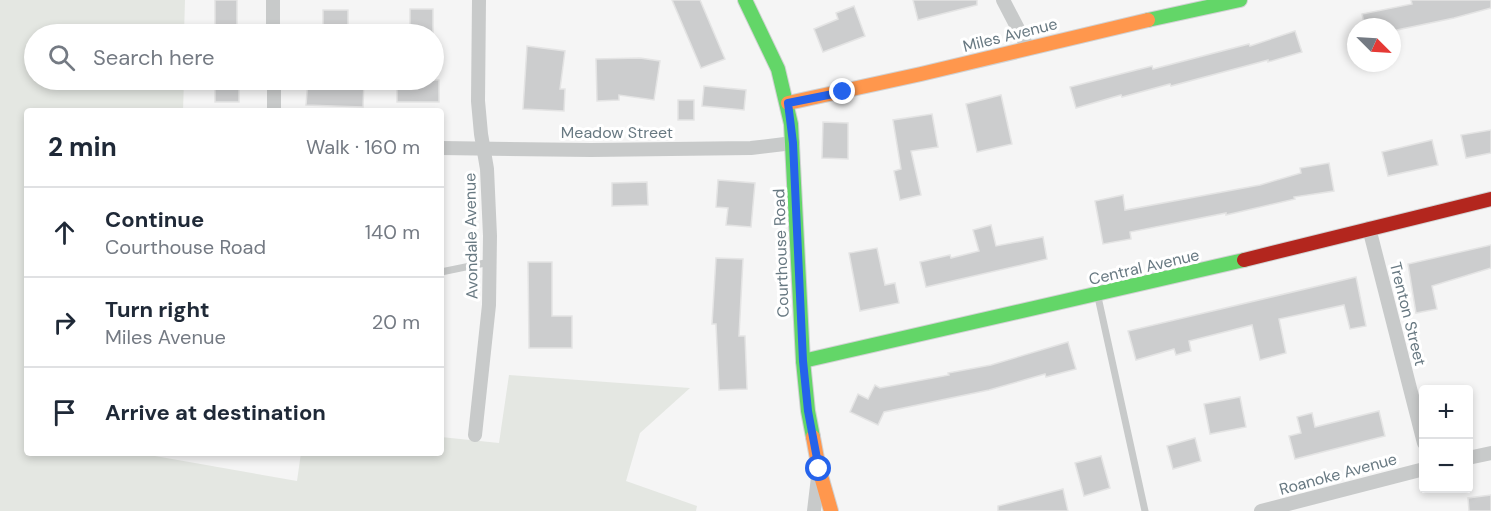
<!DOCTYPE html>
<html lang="en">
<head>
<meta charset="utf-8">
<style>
	:root { --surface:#fff; --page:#f2f2f3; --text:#1f2937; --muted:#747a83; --line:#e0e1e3 }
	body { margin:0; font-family:"DM Sans",sans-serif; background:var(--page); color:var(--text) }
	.controls { position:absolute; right:18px; bottom:18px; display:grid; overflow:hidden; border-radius:6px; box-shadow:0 3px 9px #0003 }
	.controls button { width:54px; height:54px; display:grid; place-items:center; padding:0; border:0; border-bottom:2px solid var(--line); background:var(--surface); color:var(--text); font:30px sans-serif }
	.compass { position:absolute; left:1347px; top:18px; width:54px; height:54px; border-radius:50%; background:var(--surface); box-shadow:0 3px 9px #0003; rotate:114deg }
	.stop { position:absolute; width:18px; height:18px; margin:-14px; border:4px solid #2563eb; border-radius:50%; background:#fff }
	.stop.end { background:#2563eb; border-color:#fff; box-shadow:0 2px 6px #0008 }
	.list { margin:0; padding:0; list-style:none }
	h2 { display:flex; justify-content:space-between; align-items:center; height:78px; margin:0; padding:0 24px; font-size:26px }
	h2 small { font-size:20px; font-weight:400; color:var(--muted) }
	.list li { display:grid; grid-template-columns:39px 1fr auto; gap:18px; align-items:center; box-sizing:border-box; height:90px; padding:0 24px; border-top:2px solid var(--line) }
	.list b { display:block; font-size:22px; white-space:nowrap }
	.list p { margin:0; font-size:20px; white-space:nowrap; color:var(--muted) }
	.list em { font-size:20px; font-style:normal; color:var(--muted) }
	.icon { flex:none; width:33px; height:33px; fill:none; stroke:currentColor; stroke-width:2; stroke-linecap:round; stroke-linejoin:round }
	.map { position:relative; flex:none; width:1491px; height:511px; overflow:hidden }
	.search { position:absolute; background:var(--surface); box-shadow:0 3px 9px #0003; left:24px; top:24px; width:420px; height:66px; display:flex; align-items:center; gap:15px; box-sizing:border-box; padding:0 21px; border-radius:33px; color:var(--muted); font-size:22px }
	.panel { position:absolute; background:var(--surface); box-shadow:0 3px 9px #0003; left:24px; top:108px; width:420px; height:348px; border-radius:6px }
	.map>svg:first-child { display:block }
	.green { fill:#e4e7e2 }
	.building { fill:#cccdce; stroke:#e4e4e4; stroke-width:1.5 }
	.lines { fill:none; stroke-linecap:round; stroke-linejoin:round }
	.fast-casing { stroke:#d1d2d3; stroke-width:16 }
	.slow-casing { stroke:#d1d2d3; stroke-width:16 }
	.jam-casing { stroke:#d1d2d3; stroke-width:16 }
	.lane { stroke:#c8caca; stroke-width:7 }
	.street { stroke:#c8caca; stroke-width:14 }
	.fast { stroke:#63d668; stroke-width:14 }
	.slow { stroke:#ff974d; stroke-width:14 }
	.jam { stroke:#b3261e; stroke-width:14 }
	.route { stroke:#2563eb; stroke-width:8 }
	.labels { text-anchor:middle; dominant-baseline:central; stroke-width:6; stroke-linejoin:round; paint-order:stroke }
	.street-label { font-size:16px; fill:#687982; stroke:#fff }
</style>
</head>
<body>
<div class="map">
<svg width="1491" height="511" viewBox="0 0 1491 511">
	<rect width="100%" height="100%" fill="#f5f5f5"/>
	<path class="green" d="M0 0H185L184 34H34V80H184L183 111H27V453H138L297 481 301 453H441V437L499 443 509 375 690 388 640 433 626 481 697 506 696 511H0Z"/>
	<g class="building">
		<rect x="215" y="0" width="22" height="33"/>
		<path d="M672 0H700L725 59 701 68Z"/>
		<path d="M913 0H977V5L918 20Z"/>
		<path d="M1411 0H1491V8L1454 18 1392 31V27H1365L1362 14 1412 4Z"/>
		<path d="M854 6 865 36 823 52 814 29 838 19 836 13Z"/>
		<rect x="410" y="9" width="23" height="25"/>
		<rect x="323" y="10" width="25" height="24"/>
		<path d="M1295 31 1302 52 1268 62V60L1171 86 1170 84 1122 97 1121 95 1076 108 1070 87 1152 66 1153 69 1249 44 1250 46Z"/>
		<path d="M527 46 565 51 560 89H565L564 111 523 109Z"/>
		<path d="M640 58 660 61 654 100 619 95V100L597 101 596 59Z"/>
		<rect x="215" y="80" width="24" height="22"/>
		<path d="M308 80 364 81 363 107 306 105Z"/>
		<rect x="397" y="80" width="42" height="22"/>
		<path d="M704 86 746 90 744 110 702 106Z"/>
		<path d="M1001 95 1012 144 977 152 966 104Z"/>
		<rect x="678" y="100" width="16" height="20"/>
		<path d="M932 114 938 147 911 151 921 195 900 200 894 171 901 169 893 120Z"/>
		<path d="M823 122 848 123V159L822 158Z"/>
		<path d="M1491 130V153L1466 158 1461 135Z"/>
		<path d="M1432 140 1438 165 1388 176 1382 152Z"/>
		<path d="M1329 163 1334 191 1294 197 1295 199 1226 215V213L1130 232 1131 239 1103 244 1095 201 1123 195 1125 210 1260 185 1301 173 1300 168Z"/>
		<path d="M718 180 755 183 751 227 726 225 728 208 716 207Z"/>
		<path d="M647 182 648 205 612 206V183Z"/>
		<path d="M991 225 996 246 1043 237 1047 259 926 287 920 262 950 255 951 258 979 251 973 230Z"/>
		<path d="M1491 245V268L1432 286 1437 309 1416 313 1408 264Z"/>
		<path d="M877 248 885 285 895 283 899 303 860 311 849 253Z"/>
		<path d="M716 258 743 259 739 336H745L747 389 719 390 716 324H712Z"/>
		<path d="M528 262H552V316H572V348H529Z"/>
		<path d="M1356 277 1366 326 1350 329 1344 305 1279 319 1286 353 1260 360 1252 325 1189 341 1191 351 1176 355 1174 349 1136 360 1128 331Z"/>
		<path d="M1068 342 1076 369 1046 377 1045 374 989 390 884 412 878 425 850 412 858 394 868 399 875 385 880 388 949 375 948 373 991 365Z"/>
		<path d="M1240 397 1246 427 1210 434 1204 404Z"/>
		<path d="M1379 411 1385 436 1295 459 1289 436 1301 433 1297 417 1312 413 1315 427Z"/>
		<path d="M1195 438 1201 461 1173 469 1167 446Z"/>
		<path d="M1101 456 1110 488 1084 496 1075 463Z"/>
		<path d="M1063 489 1068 511H998V506Z"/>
		<path d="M1491 495V511H1469L1468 498Z"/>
	</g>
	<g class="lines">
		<defs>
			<g id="fast">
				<path d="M745 0 778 69 791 124 803 361 808 411 813 437"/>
				<path d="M1148 20 1240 0"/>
				<path d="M803 361 1244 260"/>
			</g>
			<g id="slow">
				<path d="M788 103 921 74 1148 20"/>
				<path d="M813 437 819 469 831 511"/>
			</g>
			<path id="jam" d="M1244 260 1491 199"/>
		</defs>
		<use href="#fast" class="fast-casing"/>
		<use href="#slow" class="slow-casing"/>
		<use href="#jam" class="jam-casing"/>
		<g class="lane">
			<path d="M441 272 490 262"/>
			<path d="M1098 297 1145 511"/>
		</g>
		<g class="street">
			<path d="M273 0V34"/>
			<path d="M1003 0 1028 48"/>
			<path d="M274 111V80"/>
			<path d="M441 148 591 150 751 148 793 143"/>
			<path d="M1369 228 1424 443"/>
			<path d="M475 435 489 305 490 236 487 169 481 134 478 101 479 0"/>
			<path d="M1468 458 1491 453"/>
			<path d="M814 511 818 477"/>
			<path d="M1261 511 1424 469"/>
		</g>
		<use href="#fast" class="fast"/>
		<use href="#slow" class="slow"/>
		<use href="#jam" class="jam"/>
	</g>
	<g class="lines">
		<path class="route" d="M819 469 808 411 803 361 793 143 788 103 843 92"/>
	</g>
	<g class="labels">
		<g class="street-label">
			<text transform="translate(1010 35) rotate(-14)">Miles Avenue</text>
			<text x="617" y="132">Meadow Street</text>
			<text transform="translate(471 236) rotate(-91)">Avondale Avenue</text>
			<text transform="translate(781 253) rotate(-92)">Courthouse Road</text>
			<text transform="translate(1144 267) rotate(-13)">Central Avenue</text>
			<text transform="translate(1408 314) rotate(76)">Trenton Street</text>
			<text transform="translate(1338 474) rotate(-15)">Roanoke Avenue</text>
		</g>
	</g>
</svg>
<div class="controls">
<button>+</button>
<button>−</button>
</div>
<svg class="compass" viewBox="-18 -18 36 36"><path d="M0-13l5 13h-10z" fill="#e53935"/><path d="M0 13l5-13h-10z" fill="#747a83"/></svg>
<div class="stop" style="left:819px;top:469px"></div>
<div class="stop end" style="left:843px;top:92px"></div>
<div class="search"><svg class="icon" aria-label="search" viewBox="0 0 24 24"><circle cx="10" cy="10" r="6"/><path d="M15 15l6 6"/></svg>Search here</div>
<section class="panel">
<h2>2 min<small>Walk · 160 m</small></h2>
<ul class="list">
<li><svg class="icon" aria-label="ahead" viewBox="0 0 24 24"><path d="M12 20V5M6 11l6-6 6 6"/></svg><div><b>Continue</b><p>Courthouse Road</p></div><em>140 m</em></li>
<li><svg class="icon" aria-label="right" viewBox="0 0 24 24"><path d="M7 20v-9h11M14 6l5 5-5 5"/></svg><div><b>Turn right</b><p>Miles Avenue</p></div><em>20 m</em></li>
<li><svg class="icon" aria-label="arrive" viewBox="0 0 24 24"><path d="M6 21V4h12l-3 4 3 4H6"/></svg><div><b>Arrive at destination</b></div></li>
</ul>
</section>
</div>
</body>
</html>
